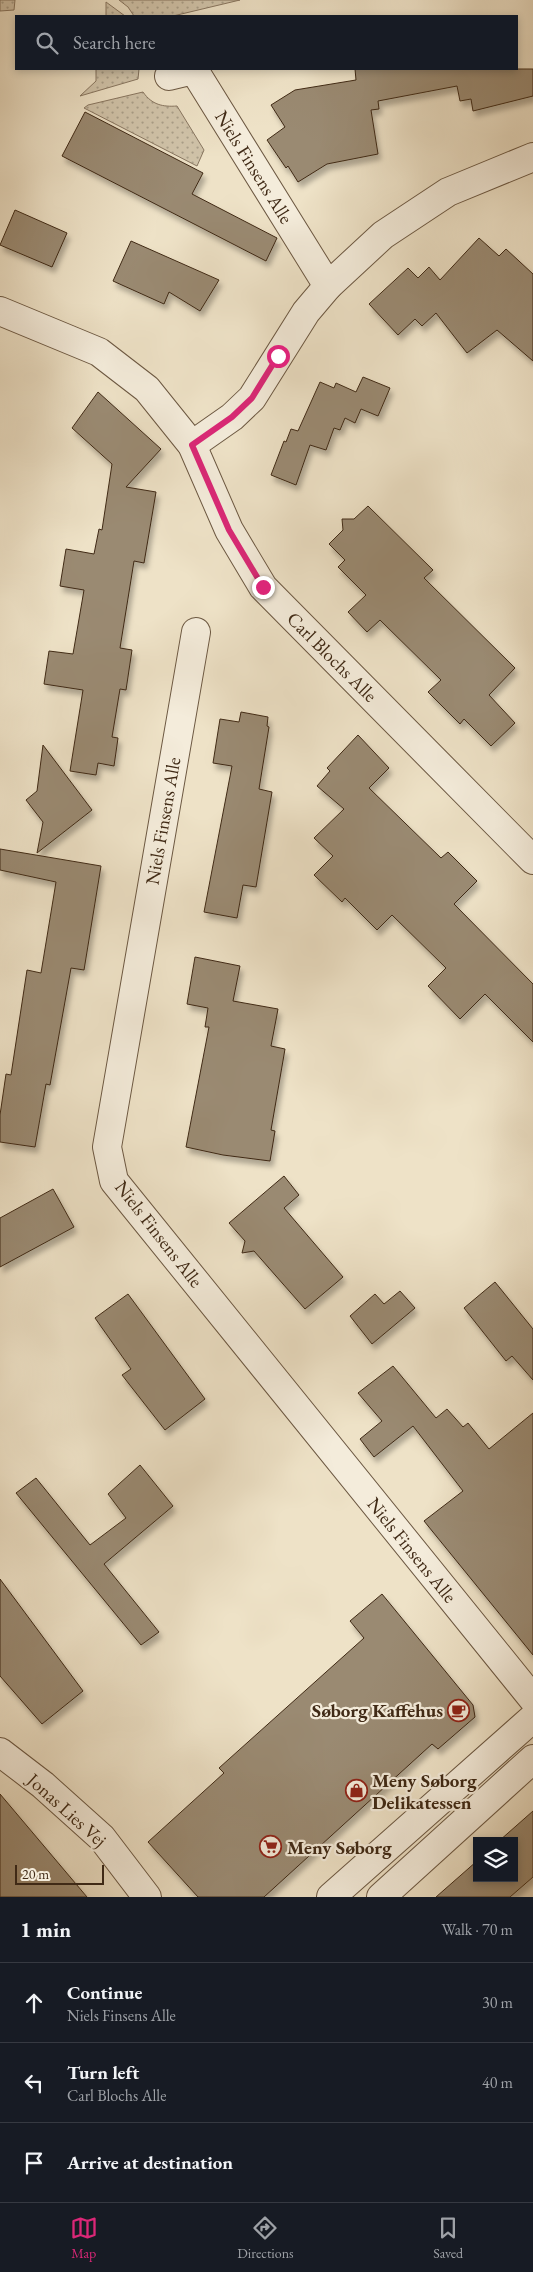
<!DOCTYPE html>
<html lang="en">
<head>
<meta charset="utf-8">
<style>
	:root { --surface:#171b24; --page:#20242c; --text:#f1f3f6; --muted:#9ea1a6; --line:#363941; --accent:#db2777 }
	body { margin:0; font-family:"EB Garamond",serif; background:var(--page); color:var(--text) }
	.controls { position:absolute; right:15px; bottom:15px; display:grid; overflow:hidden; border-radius:0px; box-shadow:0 2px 8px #0003 }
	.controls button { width:45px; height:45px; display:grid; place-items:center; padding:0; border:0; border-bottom:1px solid var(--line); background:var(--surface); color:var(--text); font:25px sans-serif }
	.scale { position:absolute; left:15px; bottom:12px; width:89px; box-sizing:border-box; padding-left:5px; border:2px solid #402a16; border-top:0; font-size:14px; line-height:18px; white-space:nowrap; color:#402a16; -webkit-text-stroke:4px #f4ecdb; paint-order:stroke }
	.stop { position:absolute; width:15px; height:15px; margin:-11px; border:4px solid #db2777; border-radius:50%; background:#fff }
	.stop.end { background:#db2777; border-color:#fff; box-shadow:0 1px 5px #0008 }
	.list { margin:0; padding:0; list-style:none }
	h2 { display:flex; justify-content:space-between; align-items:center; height:65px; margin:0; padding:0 20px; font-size:21px }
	h2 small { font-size:16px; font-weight:400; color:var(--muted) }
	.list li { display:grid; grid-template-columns:32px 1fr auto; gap:15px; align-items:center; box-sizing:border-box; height:80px; padding:0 20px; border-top:1px solid var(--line) }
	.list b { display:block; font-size:19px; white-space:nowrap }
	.list p { margin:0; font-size:16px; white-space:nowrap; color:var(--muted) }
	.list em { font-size:16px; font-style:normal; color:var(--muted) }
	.icon { flex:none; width:28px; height:28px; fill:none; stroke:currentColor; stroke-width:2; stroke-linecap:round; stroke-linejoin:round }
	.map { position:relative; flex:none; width:533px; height:1897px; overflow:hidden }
	.search { position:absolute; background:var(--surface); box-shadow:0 2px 8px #0003; left:15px; right:15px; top:15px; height:55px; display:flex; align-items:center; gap:12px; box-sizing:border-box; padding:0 18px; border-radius:0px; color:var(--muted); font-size:19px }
	.sheet { height:305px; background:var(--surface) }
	nav { display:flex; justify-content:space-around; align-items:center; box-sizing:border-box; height:70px; border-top:1px solid var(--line); background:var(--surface); font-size:14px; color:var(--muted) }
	nav a { display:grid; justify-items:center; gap:2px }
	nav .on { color:var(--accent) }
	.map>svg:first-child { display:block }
	.park { fill:url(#park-dots); stroke:#887660 }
	.building { fill:#9a8a72; stroke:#402a16; filter:url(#shadow) }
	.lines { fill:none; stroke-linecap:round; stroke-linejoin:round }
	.minor-casing { stroke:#6c5842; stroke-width:30 }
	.minor { stroke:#f4ecdb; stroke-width:28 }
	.route { stroke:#db2777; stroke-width:6 }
	.labels { text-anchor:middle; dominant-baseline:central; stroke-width:4.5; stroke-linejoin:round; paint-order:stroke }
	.street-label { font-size:19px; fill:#402a16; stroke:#f4ecdb }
	.poi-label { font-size:19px; font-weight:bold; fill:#402a16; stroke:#f4ecdb; text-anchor:start }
</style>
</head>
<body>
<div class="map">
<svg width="533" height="1897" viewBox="0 0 533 1897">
	<defs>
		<pattern id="park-dots" width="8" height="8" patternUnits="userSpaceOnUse" patternTransform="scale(1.25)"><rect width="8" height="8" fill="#d0c3a9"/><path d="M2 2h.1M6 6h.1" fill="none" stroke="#aa9f89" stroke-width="1.8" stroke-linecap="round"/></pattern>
		<filter id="shadow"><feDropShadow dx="3" dy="5.5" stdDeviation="2.5" flood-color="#0004"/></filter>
	</defs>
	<rect width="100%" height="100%" fill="#eee2c7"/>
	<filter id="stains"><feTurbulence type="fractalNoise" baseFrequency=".004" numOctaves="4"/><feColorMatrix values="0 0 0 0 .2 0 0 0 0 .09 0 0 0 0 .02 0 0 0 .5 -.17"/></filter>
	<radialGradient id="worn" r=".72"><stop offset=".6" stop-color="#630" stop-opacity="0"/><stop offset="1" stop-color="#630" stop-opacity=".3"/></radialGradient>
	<g class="park">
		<path d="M0 0H15L14 10 0 11Z"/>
		<path d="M119 0H240L173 16H134L128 7Z"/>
		<path d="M106 2 125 16H106Z"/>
		<path d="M96 69H139L138 79 80 96 96 81Z"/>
		<path d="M143 92C152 105 163 107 177 106L204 150 197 166 84 108 88 105Z"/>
	</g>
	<g class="building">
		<path d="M355 69H533V96L473 111 471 99 460 101 457 86 378 101 379 109 371 110 378 154 327 164 298 182 288 166 286 168 267 140 285 127 271 105 295 90 356 80Z"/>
		<path d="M85 112 203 173 192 194 277 238 266 261 62 156Z"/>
		<path d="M15 210 67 233 52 267 0 245Z"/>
		<path d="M479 238 499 256 506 249 533 274V361L497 330 467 353 436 313 422 326 415 319 398 335 369 304 408 268 418 278 429 267 440 280Z"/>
		<path d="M131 241 219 280 200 311 169 292 164 304 113 281Z"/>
		<path d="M363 377 390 388 378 416 361 409 355 423 345 418 340 430 334 428 326 450 310 445 296 485 271 475 284 441 286 442 291 429 298 431 320 382 334 388 336 383 356 392Z"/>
		<path d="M98 392 161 449 126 487 156 492 144 563 134 561 120 648 132 650 126 690 120 689 112 737 118 738 114 766 98 763 96 775 70 771 83 690 44 684 49 651 73 654 84 590 60 586 66 549 94 554 99 529 102 530 112 464 72 428Z"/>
		<path d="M368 506 433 570 424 578 515 668 489 695 515 723 491 746 464 719 460 724 428 692 441 680 380 620 367 632 348 612 366 595 338 567 345 560 329 544 343 530 342 519H354Z"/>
		<path d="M241 712 268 717 267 726 269 727 259 789 272 792 256 887 243 885 237 918 204 912 232 766 213 763 220 719 239 722Z"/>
		<path d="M358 735 389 768 369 788 441 858 448 852 477 881 454 904 533 984V1042L485 994 460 1019 428 986 446 968 392 915 377 930 345 898 342 902 314 875 333 856 314 838 344 809 317 786 330 771 327 768Z"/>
		<path d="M43 745 92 810 37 853 43 822 26 800 37 791Z"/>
		<path d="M0 849 101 866 84 970 71 968 50 1085 46 1084 35 1147 0 1142V1115L6 1074 11 1075 27 970 41 973 56 882 0 870Z"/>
		<path d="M195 957 240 966 233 1001 278 1009 271 1046 285 1049 271 1130 275 1131 270 1161 223 1155 186 1147 209 1027H205L208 1008 187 1004Z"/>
		<path d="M284 1176 299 1195 284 1208 343 1277 305 1309 254 1251 242 1253 245 1241 229 1223Z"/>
		<path d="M53 1189 74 1227 0 1267V1218Z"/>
		<path d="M495 1282 533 1329V1380L512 1356 506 1361 464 1308Z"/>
		<path d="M400 1291 415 1308 372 1344 350 1316 375 1294 384 1304Z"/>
		<path d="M128 1294 205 1399 165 1430 122 1375 131 1369 95 1318Z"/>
		<path d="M393 1366 436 1418 447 1409 463 1427 468 1423 489 1449 533 1413V1655L424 1521 463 1491 413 1426 374 1457 360 1439 382 1421 358 1393Z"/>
		<path d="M140 1465 173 1506 104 1564 159 1632 141 1645 16 1493 36 1478 90 1545 126 1518 108 1494Z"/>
		<path d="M0 1579 83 1691 42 1724 0 1676Z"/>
		<path d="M382 1594 473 1705 475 1717 438 1749 432 1744 264 1897H198L148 1842 224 1773 219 1768 364 1638 350 1621Z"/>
		<path d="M0 1794 87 1897H0Z"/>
		<path d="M533 1811V1877L510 1897H436L477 1861V1878H514V1841H499Z"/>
	</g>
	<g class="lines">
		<defs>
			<g id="minor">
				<path d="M169 76 194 70 328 286"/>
				<path d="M0 311 99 352 147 389 192 445 229 530 263 587 533 860"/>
				<path d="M192 445 232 417 252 398 306 312 328 286 383 235 448 192 533 157"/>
				<path d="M196 632 107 1147 114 1181 533 1699"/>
				<path d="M0 1752 43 1785 102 1838 147 1897"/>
				<path d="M331 1897 533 1718"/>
				<path d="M381 1897 533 1759"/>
			</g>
		</defs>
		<use href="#minor" class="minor-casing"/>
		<use href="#minor" class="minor"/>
	</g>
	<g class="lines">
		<path class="route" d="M263 587 229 530 192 445 232 417 252 398 278 356"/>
	</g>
	<defs>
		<symbol id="cafe-ring" viewBox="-11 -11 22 22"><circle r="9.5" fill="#f4ecdb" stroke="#8f2418" stroke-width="1.5"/><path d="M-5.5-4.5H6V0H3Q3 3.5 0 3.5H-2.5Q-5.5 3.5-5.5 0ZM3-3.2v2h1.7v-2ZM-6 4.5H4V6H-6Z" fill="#8f2418"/></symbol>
		<symbol id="shop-ring" viewBox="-11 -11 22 22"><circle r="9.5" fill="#f4ecdb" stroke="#8f2418" stroke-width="1.5"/><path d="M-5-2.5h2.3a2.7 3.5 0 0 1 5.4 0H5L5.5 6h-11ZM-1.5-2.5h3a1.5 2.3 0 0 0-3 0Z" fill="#8f2418"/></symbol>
		<symbol id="supermarket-ring" viewBox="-11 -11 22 22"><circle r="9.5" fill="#f4ecdb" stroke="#8f2418" stroke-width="1.5"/><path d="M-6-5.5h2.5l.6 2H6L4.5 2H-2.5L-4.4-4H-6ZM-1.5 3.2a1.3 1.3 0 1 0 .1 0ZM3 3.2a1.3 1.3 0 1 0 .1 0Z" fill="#8f2418"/></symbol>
	</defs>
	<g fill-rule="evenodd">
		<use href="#cafe-ring" x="446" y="1698" width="25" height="25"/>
		<use href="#shop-ring" x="344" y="1778" width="25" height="25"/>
		<use href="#supermarket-ring" x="258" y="1834" width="25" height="25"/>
	</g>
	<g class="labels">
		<g class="street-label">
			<text transform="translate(254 167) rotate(58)">Niels Finsens Alle</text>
			<text transform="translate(332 657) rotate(45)">Carl Blochs Alle</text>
			<text transform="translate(163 821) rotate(-80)">Niels Finsens Alle</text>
			<text transform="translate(159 1234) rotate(52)">Niels Finsens Alle</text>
			<text transform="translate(412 1550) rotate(51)">Niels Finsens Alle</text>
			<text transform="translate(67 1810) rotate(42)">Jonas Lies Vej</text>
		</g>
		<g class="poi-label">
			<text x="443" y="1710" text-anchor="end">Søborg Kaffehus</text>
			<text x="372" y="1780">Meny Søborg<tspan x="372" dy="22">Delikatessen</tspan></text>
			<text x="287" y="1847">Meny Søborg</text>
		</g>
	</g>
	<rect width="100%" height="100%" filter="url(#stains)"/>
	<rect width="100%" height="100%" fill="url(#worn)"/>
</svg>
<div class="controls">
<button><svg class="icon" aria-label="layers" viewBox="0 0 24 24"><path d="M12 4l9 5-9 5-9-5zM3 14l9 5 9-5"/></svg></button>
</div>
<div class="scale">20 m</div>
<div class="stop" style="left:278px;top:356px"></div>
<div class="stop end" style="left:263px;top:587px"></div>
<div class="search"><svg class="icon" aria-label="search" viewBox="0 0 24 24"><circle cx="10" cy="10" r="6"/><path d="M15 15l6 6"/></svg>Search here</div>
</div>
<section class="sheet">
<h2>1 min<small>Walk · 70 m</small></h2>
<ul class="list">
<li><svg class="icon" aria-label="ahead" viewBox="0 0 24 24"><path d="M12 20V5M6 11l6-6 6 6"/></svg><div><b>Continue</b><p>Niels Finsens Alle</p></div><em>30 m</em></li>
<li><svg class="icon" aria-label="left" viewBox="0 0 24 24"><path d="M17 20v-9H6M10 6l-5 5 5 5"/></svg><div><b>Turn left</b><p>Carl Blochs Alle</p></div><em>40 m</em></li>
<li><svg class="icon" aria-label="arrive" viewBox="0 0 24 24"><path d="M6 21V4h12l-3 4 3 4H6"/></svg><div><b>Arrive at destination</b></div></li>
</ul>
</section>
<nav>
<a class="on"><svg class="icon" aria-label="map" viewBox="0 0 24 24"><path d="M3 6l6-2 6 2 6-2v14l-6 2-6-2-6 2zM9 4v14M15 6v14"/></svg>Map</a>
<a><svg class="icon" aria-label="directions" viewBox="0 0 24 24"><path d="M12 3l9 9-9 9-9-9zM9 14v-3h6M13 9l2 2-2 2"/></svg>Directions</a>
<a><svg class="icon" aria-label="saved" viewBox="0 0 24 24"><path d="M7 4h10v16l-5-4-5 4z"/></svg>Saved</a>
</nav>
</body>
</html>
